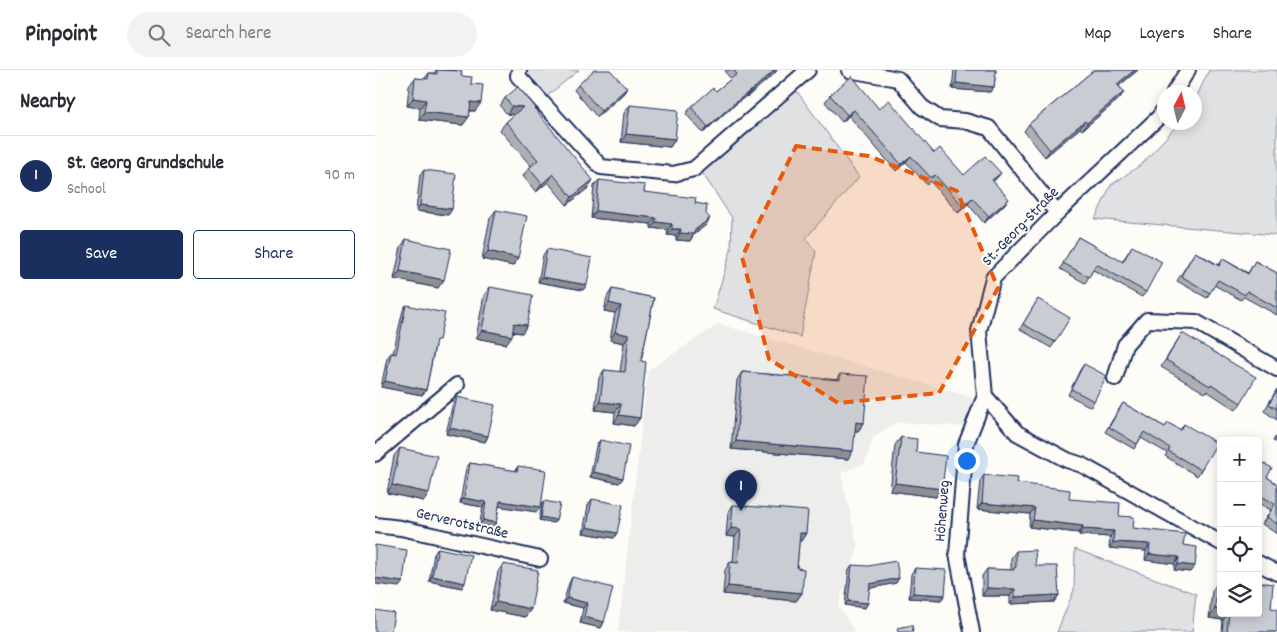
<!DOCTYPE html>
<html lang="en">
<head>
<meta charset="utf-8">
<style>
	:root { --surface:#fff; --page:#f2f2f3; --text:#2b2b33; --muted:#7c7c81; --line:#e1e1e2; --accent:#1b2f5e }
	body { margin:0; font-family:Dekko,sans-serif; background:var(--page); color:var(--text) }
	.controls { position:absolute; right:15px; bottom:15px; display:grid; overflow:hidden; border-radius:5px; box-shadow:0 2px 12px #0003 }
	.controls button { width:45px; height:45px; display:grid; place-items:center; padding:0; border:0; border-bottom:1px solid var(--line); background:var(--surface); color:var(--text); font:25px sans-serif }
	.compass { position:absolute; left:782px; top:15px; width:45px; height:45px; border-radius:50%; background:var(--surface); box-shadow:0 2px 12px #0003; rotate:7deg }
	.you { position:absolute; left:591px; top:390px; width:18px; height:18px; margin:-12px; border:4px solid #fff; border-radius:50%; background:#1a73e8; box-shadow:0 0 0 8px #1a73e833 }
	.badge { display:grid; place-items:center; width:32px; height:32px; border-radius:50%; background:var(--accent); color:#fff; font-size:16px; font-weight:700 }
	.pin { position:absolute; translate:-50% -41px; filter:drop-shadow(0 1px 2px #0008) }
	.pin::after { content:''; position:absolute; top:26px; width:18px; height:15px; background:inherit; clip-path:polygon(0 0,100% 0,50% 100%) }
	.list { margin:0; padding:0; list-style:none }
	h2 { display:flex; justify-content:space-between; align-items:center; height:65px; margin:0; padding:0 20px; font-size:21px }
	h2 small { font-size:16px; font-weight:400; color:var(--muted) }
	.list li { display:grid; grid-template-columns:32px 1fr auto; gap:15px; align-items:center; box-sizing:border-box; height:80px; padding:0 20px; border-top:1px solid var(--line) }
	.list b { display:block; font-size:19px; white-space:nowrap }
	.list p { margin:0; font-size:16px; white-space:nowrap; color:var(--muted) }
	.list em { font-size:16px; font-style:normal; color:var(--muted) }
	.actions { display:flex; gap:10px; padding:15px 20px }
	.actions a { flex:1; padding:11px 0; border:1px solid var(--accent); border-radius:5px; text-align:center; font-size:18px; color:var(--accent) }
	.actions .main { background:var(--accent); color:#fff }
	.icon { flex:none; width:28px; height:28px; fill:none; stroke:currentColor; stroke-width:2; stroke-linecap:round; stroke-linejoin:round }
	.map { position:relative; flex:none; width:902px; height:562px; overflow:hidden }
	header { display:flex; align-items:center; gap:30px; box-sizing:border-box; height:70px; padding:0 25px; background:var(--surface); border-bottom:1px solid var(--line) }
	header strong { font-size:24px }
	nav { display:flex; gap:28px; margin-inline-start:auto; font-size:18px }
	.search { width:350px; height:45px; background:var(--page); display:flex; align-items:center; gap:12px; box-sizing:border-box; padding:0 18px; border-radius:28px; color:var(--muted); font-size:19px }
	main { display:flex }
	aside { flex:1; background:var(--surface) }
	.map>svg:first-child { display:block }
	.built { fill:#edeeec }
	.green { fill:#e0e1e3; stroke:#7e88a0 }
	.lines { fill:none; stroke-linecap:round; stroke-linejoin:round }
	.street-casing { stroke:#1b2f5e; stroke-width:18 }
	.street { stroke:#fdfcf7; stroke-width:14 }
	.wall { fill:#adafb5; stroke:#1b2f5e }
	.shaded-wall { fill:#8d8f94; stroke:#1b2f5e }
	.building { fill:#c9ccd3; stroke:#1b2f5e }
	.marked { fill:#e8590c; fill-opacity:0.2; stroke:#e8590c; stroke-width:4; stroke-dasharray:10 6; stroke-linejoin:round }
	.labels { text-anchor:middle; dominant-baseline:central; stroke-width:4; stroke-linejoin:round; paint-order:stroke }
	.street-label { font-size:16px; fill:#1b2f5e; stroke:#fdfcf7 }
</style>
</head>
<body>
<header>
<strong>Pinpoint</strong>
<div class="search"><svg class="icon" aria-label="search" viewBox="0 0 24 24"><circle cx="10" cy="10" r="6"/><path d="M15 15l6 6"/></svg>Search here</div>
<nav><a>Map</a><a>Layers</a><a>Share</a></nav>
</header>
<main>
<aside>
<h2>Nearby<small></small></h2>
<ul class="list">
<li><span class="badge">1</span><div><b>St. Georg Grundschule</b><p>School</p></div><em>90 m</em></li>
</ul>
<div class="actions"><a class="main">Save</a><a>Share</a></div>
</aside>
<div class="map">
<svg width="902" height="562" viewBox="0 0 902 562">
	<rect width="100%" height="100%" fill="#fdfcf7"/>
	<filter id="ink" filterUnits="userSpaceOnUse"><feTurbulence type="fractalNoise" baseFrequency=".02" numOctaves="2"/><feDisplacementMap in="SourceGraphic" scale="10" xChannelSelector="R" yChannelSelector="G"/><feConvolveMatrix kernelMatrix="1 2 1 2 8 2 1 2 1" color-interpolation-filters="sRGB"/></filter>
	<g filter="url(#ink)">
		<path class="built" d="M344 254 603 329 592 357 522 352 498 368 490 393 466 403 483 478 463 536 480 562H243L273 300Z"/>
		<g class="green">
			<path d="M151 0H204L171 27 150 4Z"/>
			<path d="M834 0H902V167L900 165 720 149 736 115 767 94 804 53 820 52V30Z"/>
			<path d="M421 20 484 107 431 168 441 182 425 267 338 239 356 180 357 148 326 101Z"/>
			<path d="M700 479 821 524 817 562H682L699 520Z"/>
		</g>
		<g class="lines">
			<defs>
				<g id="street">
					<path d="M144 0 143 6 226 97 298 104 319 99 433 0"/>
					<path d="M474 0 523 9 547 37 565 49 590 51 614 58 682 143"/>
					<path d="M799 22 813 0"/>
					<path d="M790 38 784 47 682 143 618 208 604 261 610 326 642 363 692 390 707 395 846 473"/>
					<path d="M740 308 750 275 772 250 821 252 902 299"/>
					<path d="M0 384 82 315"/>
					<path d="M0 455 26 458 165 489"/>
					<path d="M883 493 902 503"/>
					<path d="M597 562 582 484 591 374 610 326"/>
				</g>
			</defs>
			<use href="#street" class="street-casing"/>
			<use href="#street" class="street"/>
		</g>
		<g class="wall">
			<path d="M61 0H81L86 6 96 14 100 41H95L88 55 44 50 45 38 32 36 34 16 40 8 49 9 54 3H59Z"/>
			<path d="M351 0H402L400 3 372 27 371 26 350 43 328 63 311 44 316 37 341 21 356 9 350 2Z"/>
			<path d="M579 0H621L619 17 615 22 577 19Z"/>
			<path d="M719 0H763L744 16 749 22 744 29 707 60 705 58 670 87 649 61 654 54Z"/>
			<path d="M203 15 252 18 248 24 222 47 199 20Z"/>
			<path d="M455 25 504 39 559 83 589 105 621 109 618 112 629 135 609 153 593 134 583 143 555 111 552 115 531 92 521 101 474 46 467 52 450 32Z"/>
			<path d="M130 28 162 39 161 41 213 118 192 135 173 112 161 122 148 106 154 98 156 96 125 60 131 52 139 45 132 44 125 36Z"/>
			<path d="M255 35 300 69 295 77 246 72 249 43Z"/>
			<path d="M49 100 77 139 73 145 41 141 45 105Z"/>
			<path d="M224 110 269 122 320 133 331 155 319 164 315 171 301 170V166L292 165 293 160 276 158V154L216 148 219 116Z"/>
			<path d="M121 140 138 196 107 189 115 148Z"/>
			<path d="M703 167 747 192 757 176 771 222 767 227 718 200 710 213 685 199Z"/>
			<path d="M31 169 63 218 19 209 26 177Z"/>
			<path d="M172 179 212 215 208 220 163 212 168 185Z"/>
			<path d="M820 182 844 195 848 189 873 203 880 191 902 203V245L869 227 866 230 839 215 832 228 802 211Z"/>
			<path d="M115 217 152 255 147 263 137 262 131 274 101 268 109 225Z"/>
			<path d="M237 219 279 228 266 291 265 348 259 356 239 353 240 342 220 340 224 308 229 300 245 302 249 273 235 270 240 243 229 241 232 227Z"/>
			<path d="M663 229 680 272 676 278 645 259Z"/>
			<path d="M31 235 60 276 51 320 47 325 6 317 12 288 16 283H18L28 240Z"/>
			<path d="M807 263 866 333 861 340 832 321 830 323 786 297Z"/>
			<path d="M709 294 719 331 716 337 693 325 705 300Z"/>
			<path d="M367 302 461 310 465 304 489 353 483 361H480L473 389 356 379 362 310Z"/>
			<path d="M902 319V350L889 341Z"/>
			<path d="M82 327 113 366 110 372 71 364 78 332Z"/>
			<path d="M748 333 790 357 793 353 805 360 809 354 826 400 822 406 790 386 792 383 766 368 759 379 730 362Z"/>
			<path d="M902 364V373L898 371Z"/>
			<path d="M526 367 541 382 561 427 515 421 520 375Z"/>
			<path d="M225 370 248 408 244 413 215 407 221 376Z"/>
			<path d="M25 378 54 423 49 431 12 423 19 386Z"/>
			<path d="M883 390 892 407 902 414V464L887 454 896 440 883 433Z"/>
			<path d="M95 393 140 401 143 396 162 442 124 436 121 453 118 458 104 456 108 437 85 433 91 398Z"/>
			<path d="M609 405 642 413 694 429 744 446 758 458 808 475 815 502 799 500 800 494 770 490 771 481 734 478 735 467 704 465V463L654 457 655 444 602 439 605 411Z"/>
			<path d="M217 429 239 468 208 463 213 435Z"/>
			<path d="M169 431 181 450 179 453 164 450 167 434Z"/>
			<path d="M358 435 431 463 426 471H424L422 498 427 523 421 531 348 524 350 500 355 492H358L360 467 351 466 353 443Z"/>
			<path d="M63 478 87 518 54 511 59 484Z"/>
			<path d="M641 481 661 496 684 525 679 532 635 534V526H607V506L612 499 636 500V488Z"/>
			<path d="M128 494 156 539 150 547 115 540 123 502Z"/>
			<path d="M477 495 524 508 521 513 495 518 490 538 470 535 474 499Z"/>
			<path d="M540 498 570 525 566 530 534 528 536 504Z"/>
			<path d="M197 507 229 552 226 558 205 553 208 538 188 533 194 513Z"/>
			<path d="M843 512 846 543H883L896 538 902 562H847L848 550 834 548 837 521Z"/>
		</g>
		<g class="shaded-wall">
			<path d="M400 0H402L400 3 372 27 376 21Z"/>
			<path d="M760 0H763L737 21 742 14Z"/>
			<path d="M581 13 619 17 615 22 577 19Z"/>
			<path d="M252 18 248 24 222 47 226 41Z"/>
			<path d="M376 20 371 26 350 43 328 63 333 57 355 37Z"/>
			<path d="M749 22 744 29 707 60 712 53Z"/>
			<path d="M38 28 51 30 45 38 32 36Z"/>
			<path d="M96 32 106 33 100 41 90 40Z"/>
			<path d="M137 36 148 37 143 45 132 44Z"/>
			<path d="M479 40 474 46 467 52 472 45Z"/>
			<path d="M49 42 94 47 88 55 44 50Z"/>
			<path d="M710 51 705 58 670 87 675 80Z"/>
			<path d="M251 64 300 69 295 77 246 72Z"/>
			<path d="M536 86 531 92 521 101 526 94Z"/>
			<path d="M626 103 621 109 613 117 617 110Z"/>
			<path d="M178 104 173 112 161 122 167 114Z"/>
			<path d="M218 110 213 118 192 135 197 127Z"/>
			<path d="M597 128 593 134 583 143 588 136Z"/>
			<path d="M634 129 629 135 609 153 614 146Z"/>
			<path d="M45 135 77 139 73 145 41 141Z"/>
			<path d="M221 141 281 148 276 154 216 148Z"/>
			<path d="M335 148 331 155 319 164 315 171 301 170 305 163 320 160Z"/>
			<path d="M281 152 297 154 293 160 276 158Z"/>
			<path d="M297 159H306L301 166 292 165Z"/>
			<path d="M113 181 143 188 138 196 107 189Z"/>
			<path d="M25 201 69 210 63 218 19 209Z"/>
			<path d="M167 207 212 215 208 220 163 212Z"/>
			<path d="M234 233 246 236 240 243 229 241Z"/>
			<path d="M139 253 152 255 147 263 134 261Z"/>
			<path d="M107 260 137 266 131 274 101 268Z"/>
			<path d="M240 262 254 265 249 273 235 270Z"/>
			<path d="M10 311 51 320 47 325 6 317Z"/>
			<path d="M225 332 246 334 240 342 220 340Z"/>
			<path d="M244 345 265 348 259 356 239 353Z"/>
			<path d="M481 352 489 353 483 361 475 360Z"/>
			<path d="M75 358 113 366 110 372 71 364Z"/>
			<path d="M361 371 478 381 473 389 356 379Z"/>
			<path d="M218 402 248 408 244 413 215 407Z"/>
			<path d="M520 413 567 419 561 427 515 421Z"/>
			<path d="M17 415 54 423 49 431 12 423Z"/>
			<path d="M89 428 111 432 108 437 85 433Z"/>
			<path d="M125 431 166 437 162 442 122 436Z"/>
			<path d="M607 433 660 438 655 444 602 439Z"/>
			<path d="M166 447 181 450 179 453 164 450Z"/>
			<path d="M108 450 121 453 118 458 104 456Z"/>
			<path d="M658 450 708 456 704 463 654 457Z"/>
			<path d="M212 457 242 463 239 468 208 463Z"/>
			<path d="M356 458 366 459 360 467 351 466Z"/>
			<path d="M708 459 739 461 735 467 704 465Z"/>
			<path d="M425 463H431L426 471H420Z"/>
			<path d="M738 472 775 474 771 481 734 478Z"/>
			<path d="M774 484 804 487 800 494 770 490Z"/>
			<path d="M803 494 820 496 815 502 799 500Z"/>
			<path d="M57 506 90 513 87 518 54 511Z"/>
			<path d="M0 508 28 512 24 517 0 514Z"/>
			<path d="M524 508 521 513 492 519 495 514Z"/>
			<path d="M353 516 427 523 421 531 348 524Z"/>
			<path d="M612 518 640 519 635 526H607Z"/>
			<path d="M538 523 570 525 566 530 534 528Z"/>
			<path d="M684 525 679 532 635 534 640 527Z"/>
			<path d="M192 528 212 533 208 538 188 533Z"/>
			<path d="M473 531 493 533 490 538 470 535Z"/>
			<path d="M121 532 156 539 150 547 115 540Z"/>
			<path d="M840 539 846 540V543H853L848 550 834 548Z"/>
			<path d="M209 547 229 552 226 558 205 553Z"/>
		</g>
		<g class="building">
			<path d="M62 0 87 1 86 6 97 7 96 14 108 15 106 33 96 32 94 47 49 42 51 30 38 28 40 8 53 9 54 3 62 4Z"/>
			<path d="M219 0H235L252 18 226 41 203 15Z"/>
			<path d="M358 0H400L376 21V20L355 37 333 57 316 37 338 18 341 21 362 4Z"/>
			<path d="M582 0H621L619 17 581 13Z"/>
			<path d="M719 0H760L742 14 749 22 712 53 710 51 675 80 654 54Z"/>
			<path d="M477 6 504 39 514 30 559 83 565 78 589 105 610 86 626 103 617 110 634 129 614 146 597 128 588 136 560 105 556 108 536 86 526 94 479 40 472 45 455 25Z"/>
			<path d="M143 17 162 39 159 38 218 110 197 127 178 104 167 114 154 98 163 90 131 52 148 37 137 36 130 28Z"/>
			<path d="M255 35 303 40 300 69 251 64Z"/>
			<path d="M49 100 81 104 77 139 45 135Z"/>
			<path d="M224 110 270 115 269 122 321 128 320 133 332 135 331 144 335 148 320 160 319 164 305 163 306 159H297V154L281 152V148L221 141Z"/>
			<path d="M121 140 152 146 143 188 113 181Z"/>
			<path d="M703 167 748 192 757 176 787 192 771 222 721 194 714 207 688 193Z"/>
			<path d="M31 169 76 179 69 210 25 201Z"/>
			<path d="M172 179 217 188 212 215 167 207Z"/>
			<path d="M820 182 844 196 848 189 873 204 880 191 902 203V238L872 221 870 225 843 210 835 223 806 206Z"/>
			<path d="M115 217 158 225 152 255 139 253 137 266 107 260Z"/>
			<path d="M237 219 279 228 266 291 271 292 265 348 244 345 246 334 225 332 229 300 250 302 254 265 240 262 246 236 234 233Z"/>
			<path d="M663 229 695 248 680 272 648 254Z"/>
			<path d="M31 235 70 243 64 270H61L51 320 10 311 16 283 21 284Z"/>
			<path d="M807 263 881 307 866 333 836 314 835 316 791 290Z"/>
			<path d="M709 294 732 306 719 331 696 319Z"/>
			<path d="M367 302 465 310V304L493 306 489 353 481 352 478 381 361 371Z"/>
			<path d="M902 320V339L894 334Z"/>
			<path d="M82 327 120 335 113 366 75 358Z"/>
			<path d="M748 333 790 357 793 353 806 360 809 354 842 373 826 400 793 381 795 378 769 362 762 374 734 357Z"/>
			<path d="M526 367 542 369 541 382 571 386 567 419 520 413Z"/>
			<path d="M225 370 254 376 248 408 218 402Z"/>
			<path d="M25 378 62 386 54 423 17 415Z"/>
			<path d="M883 390 897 398 892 407 902 414V454L892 447 900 434 883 424Z"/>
			<path d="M95 393 142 401 143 396 171 400 166 437 125 431 121 453 108 450 111 432 89 428Z"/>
			<path d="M609 405 643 408 642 413 695 420 694 429 745 433 744 446 759 447 758 458 810 464 808 475 822 477 820 496 803 494 804 487 774 484 775 474 738 472 739 461 708 459V456L658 450 660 438 607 433Z"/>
			<path d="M217 429 248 435 242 463 212 457Z"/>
			<path d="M169 431 185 434 181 450 166 447Z"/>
			<path d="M358 435 433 441 431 463H425L422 498 429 499 427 523 353 516 355 492 363 493 366 459 356 458Z"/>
			<path d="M0 475 32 480 28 512 0 508Z"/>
			<path d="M63 478 96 485 90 513 57 506Z"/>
			<path d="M660 480 661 496H682L684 525 640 527V519L612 518V499L639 500V498L641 497V481Z"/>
			<path d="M521 491 524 508 495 514 493 533 473 531 477 495 493 496Z"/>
			<path d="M128 494 163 500 156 539 121 532Z"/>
			<path d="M540 498 572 500 570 525 538 523Z"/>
			<path d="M197 507 238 518 229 552 209 547 212 533 192 528Z"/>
			<path d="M843 512H846V540L840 539Z"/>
			<path d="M883 512 898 514 896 538 902 539V562H852L854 543H883Z"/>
			<path d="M0 540 19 543 16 562H0Z"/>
			<path d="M537 555 538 562H523L522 558Z"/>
		</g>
	</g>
	<path class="marked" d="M421 76 494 86 582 121 623 218 564 323 463 333 394 289 367 187Z"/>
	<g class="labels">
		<g class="street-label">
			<text transform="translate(646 157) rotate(-46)">St.-Georg-Straße</text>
			<text transform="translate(568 441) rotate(-86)">Höhenweg</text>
			<text transform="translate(87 454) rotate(13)">Gerverotstraße</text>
		</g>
	</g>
</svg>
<div class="controls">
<button>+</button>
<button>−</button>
<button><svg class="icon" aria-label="locate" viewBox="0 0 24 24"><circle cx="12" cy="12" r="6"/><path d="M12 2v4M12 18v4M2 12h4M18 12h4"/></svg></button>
<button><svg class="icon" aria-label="layers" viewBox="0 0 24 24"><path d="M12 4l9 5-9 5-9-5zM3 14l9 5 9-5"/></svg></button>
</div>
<svg class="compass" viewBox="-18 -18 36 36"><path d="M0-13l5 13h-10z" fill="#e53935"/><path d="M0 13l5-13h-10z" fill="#7c7c81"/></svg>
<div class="you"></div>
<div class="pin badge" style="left:366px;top:441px">1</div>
</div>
</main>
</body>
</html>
